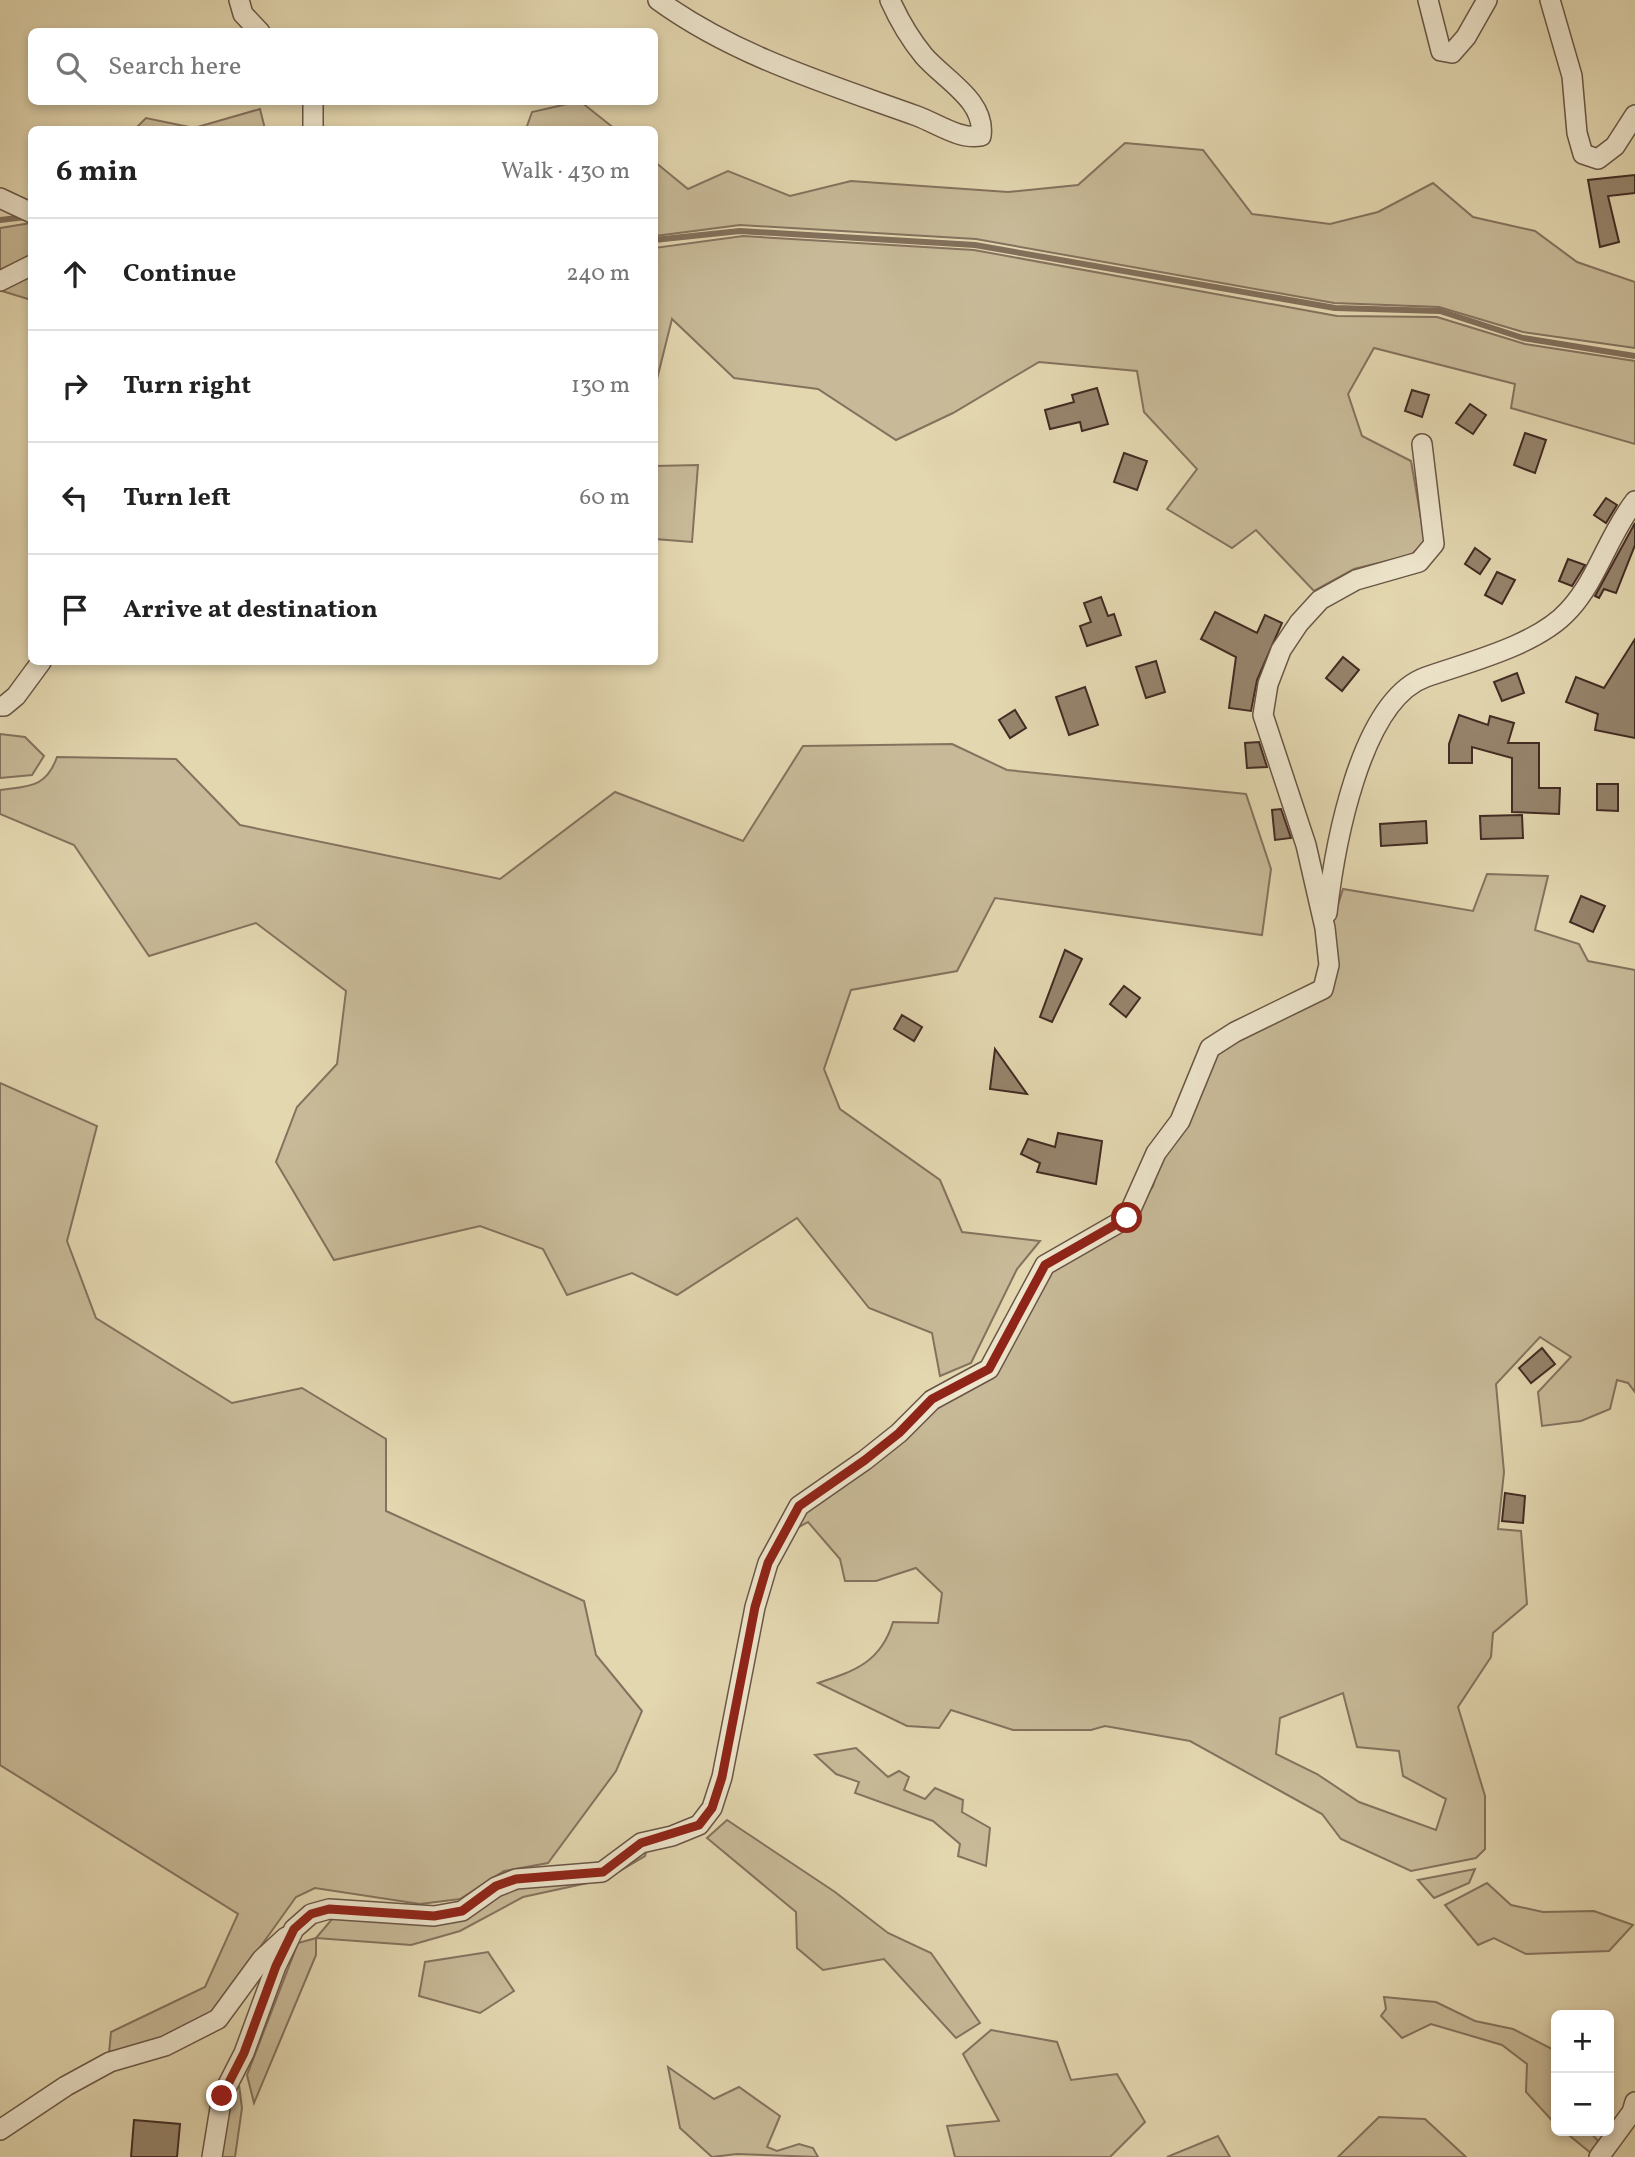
<!DOCTYPE html>
<html lang="en">
<head>
<meta charset="utf-8">
<style>
	:root { --surface:#fff; --page:#f6f6f6; --text:#222; --muted:#767676; --line:#e0e0e0 }
	body { margin:0; font-family:Vollkorn,serif; background:var(--page); color:var(--text) }
	.controls { position:absolute; right:21px; bottom:21px; display:grid; overflow:hidden; border-radius:10px; box-shadow:0 4px 10px #0003 }
	.controls button { width:63px; height:63px; display:grid; place-items:center; padding:0; border:0; border-bottom:2px solid var(--line); background:var(--surface); color:var(--text); font:35px sans-serif }
	.stop { position:absolute; width:21px; height:21px; margin:-16px; border:5px solid #8f2418; border-radius:50%; background:#fff }
	.stop.end { background:#8f2418; border-color:#fff; box-shadow:0 2px 7px #0008 }
	.list { margin:0; padding:0; list-style:none }
	h2 { display:flex; justify-content:space-between; align-items:center; height:91px; margin:0; padding:0 28px; font-size:30px }
	h2 small { font-size:23px; font-weight:400; color:var(--muted) }
	.list li { display:grid; grid-template-columns:46px 1fr auto; gap:21px; align-items:center; box-sizing:border-box; height:112px; padding:0 28px; border-top:2px solid var(--line) }
	.list b { display:block; font-size:26px; white-space:nowrap }
	.list em { font-size:23px; font-style:normal; color:var(--muted) }
	.icon { flex:none; width:38px; height:38px; fill:none; stroke:currentColor; stroke-width:2; stroke-linecap:round; stroke-linejoin:round }
	.map { position:relative; flex:none; width:1635px; height:2157px; overflow:hidden }
	.search { position:absolute; background:var(--surface); box-shadow:0 4px 10px #0003; left:28px; top:28px; width:630px; height:77px; display:flex; align-items:center; gap:18px; box-sizing:border-box; padding:0 24px; border-radius:10px; color:var(--muted); font-size:26px }
	.panel { position:absolute; background:var(--surface); box-shadow:0 4px 10px #0003; left:28px; top:126px; width:630px; height:539px; border-radius:10px }
	.map>svg:first-child { display:block }
	.green { fill:#c8ba98; stroke:#85725e; stroke-width:2; fill-rule:evenodd }
	.lines { fill:none; stroke-linecap:round; stroke-linejoin:round }
	.stream { stroke:#826f5b; stroke-width:6 }
	.building { fill:#96846c; stroke:#422b23; stroke-width:2 }
	.street-casing { stroke:#6a5646; stroke-width:22 }
	.street { stroke:#ede5cc; stroke-width:19 }
	.route { stroke:#8f2418; stroke-width:9 }
</style>
</head>
<body>
<div class="map">
<svg width="1635" height="2157" viewBox="0 0 1635 2157">
	<rect width="100%" height="100%" fill="#e3d7b0"/>
	<filter id="stains"><feTurbulence type="fractalNoise" baseFrequency=".00286" numOctaves="4"/><feColorMatrix values="0 0 0 0 .2 0 0 0 0 .09 0 0 0 0 .02 0 0 0 .5 -.17"/></filter>
	<radialGradient id="worn" r=".72"><stop offset=".6" stop-color="#630" stop-opacity="0"/><stop offset="1" stop-color="#630" stop-opacity=".3"/></radialGradient>
	<g class="green">
		<path d="M576 102H581L615 129H526L532 112Z"/>
		<path d="M260 109 265 129H135L146 118 194 128Z"/>
		<path d="M1125 143 1203 150 1252 214 1330 224 1378 212 1433 183 1473 217 1535 231 1577 262 1635 282V348L1523 332 1439 307 1334 303 976 239 740 225 655 236V162L688 189 728 171 790 196 851 181 1008 192 1078 185Z"/>
		<path d="M31 223V258L0 273V228Z"/>
		<path d="M743 236 974 250 1337 316 1437 317 1525 344 1635 361V444L1511 408 1515 384 1374 348 1348 394 1362 436 1411 461 1425 542 1411 555 1354 569 1314 591 1256 530 1232 548 1167 509 1197 469 1144 412 1137 371 1039 362 953 413 896 440 818 389 734 378 672 319 655 387 654 248Z"/>
		<path d="M31 274V300L2 291Z"/>
		<path d="M698 465 692 542 655 539V466Z"/>
		<path d="M0 734 25 737 44 756 32 775 0 778Z"/>
		<path d="M952 744 1007 770 1246 794 1271 869 1262 935 995 898 957 971 851 990 824 1069 840 1109 940 1180 962 1232 1040 1241 1017 1269 971 1363 940 1376 932 1333 869 1308 797 1218 677 1295 632 1273 567 1295 543 1249 480 1226 334 1260 276 1162 297 1107 337 1064 346 991 256 923 149 956 74 845 0 814V790C29 786 46 788 57 757L176 759 240 825 500 879 615 792 743 841 803 746Z"/>
		<path d="M1487 874 1548 876 1535 930 1579 944 1588 961 1635 970V1392L1628 1383 1617 1380 1610 1409 1581 1421 1542 1426 1538 1392 1571 1357 1540 1337 1496 1384 1504 1472 1498 1529 1521 1531 1527 1604 1493 1633 1491 1657 1458 1707 1485 1796V1849L1476 1858 1411 1871 1341 1839 1322 1814 1190 1741 1105 1726 1091 1730H1013L951 1710 939 1728 907 1726 818 1683C855 1671 881 1662 893 1622L938 1623 942 1593 916 1568 876 1581H845L840 1559 808 1522 788 1533 809 1506 936 1403 967 1389 1051 1269 1133 1218 1153 1186 1162 1155 1215 1050 1332 990 1330 930 1343 889 1473 911ZM1343 1693 1357 1747 1399 1751 1403 1776 1446 1799 1436 1830 1359 1802 1317 1774 1276 1754 1280 1718Z"/>
		<path d="M0 1083 97 1126 67 1241 96 1318 232 1403 302 1388 386 1439V1511L584 1601 596 1655 642 1711 616 1771 548 1863 504 1871 460 1899 420 1904 315 1888 296 1897 215 2010 163 2037 109 2053 111 2032 205 1987 238 1914 0 1765Z"/>
		<path d="M856 1748 888 1777 899 1771 909 1777 904 1790 925 1799 935 1788 963 1800 962 1812 990 1828 986 1866 958 1856 960 1844 933 1821 855 1793 859 1782 836 1774 815 1755Z"/>
		<path d="M727 1820 835 1892 888 1933 931 1953 980 2023 956 2038 884 1959 823 1970 797 1948 796 1912 707 1838Z"/>
		<path d="M648 1846 645 1856 606 1879 523 1897 460 1931 411 1945 316 1938V1955L254 2103 247 2075 298 1943 316 1938 333 1918 393 1921 526 1882 606 1875Z"/>
		<path d="M1475 1869 1469 1883 1434 1898 1418 1880Z"/>
		<path d="M1487 1883 1511 1905 1543 1912 1594 1911 1633 1925 1609 1951 1526 1954 1494 1938 1478 1945 1445 1905Z"/>
		<path d="M488 1952 514 1991 480 2013 419 1996 425 1962Z"/>
		<path d="M1384 1997 1436 2002 1475 2021 1513 2029 1556 2051C1550 2080 1556 2096 1556 2125L1526 2092 1527 2064 1502 2045 1431 2024 1402 2038 1381 2016 1386 2009Z"/>
		<path d="M991 2030 1057 2042 1071 2080 1117 2074 1145 2122 1110 2157H955L947 2126 999 2121 963 2054Z"/>
		<path d="M668 2067 714 2099 739 2087 780 2116 767 2147 777 2151 799 2144 813 2148 818 2157 737 2154 712 2157 680 2128Z"/>
		<path d="M239 2085 242 2108 235 2157H218L222 2116Z"/>
		<path d="M1379 2117 1425 2119 1466 2157H1338Z"/>
		<path d="M1564 2131H1589L1601 2144 1592 2154Z"/>
		<path d="M1218 2136 1230 2157H1167Z"/>
	</g>
	<g class="lines">
		<g class="stream">
			<path d="M0 220 26 217"/>
			<path d="M654 240 740 231 975 245 1335 308 1440 311 1523 338 1635 356"/>
		</g>
	</g>
	<g class="building">
		<path d="M1635 175V193L1608 196 1619 242 1600 247 1588 180Z"/>
		<path d="M1097 388 1108 424 1082 431 1080 422 1050 429 1045 410 1074 402 1072 395Z"/>
		<path d="M1412 390 1429 395 1422 417 1405 411Z"/>
		<path d="M1470 404 1486 415 1473 434 1456 423Z"/>
		<path d="M1525 433 1546 440 1535 473 1514 465Z"/>
		<path d="M1124 453 1147 461 1137 490 1114 482Z"/>
		<path d="M1606 498 1617 505 1606 523 1594 515Z"/>
		<path d="M1635 523V545L1616 593 1604 589 1599 598 1595 596Z"/>
		<path d="M1475 548 1490 559 1480 574 1465 564Z"/>
		<path d="M1568 559 1585 565 1572 586 1559 581Z"/>
		<path d="M1497 572 1515 580 1502 604 1485 595Z"/>
		<path d="M1101 597 1108 616 1114 614 1121 635 1087 646 1080 626 1091 622 1084 603Z"/>
		<path d="M1215 612 1257 633 1265 615 1282 623 1257 680 1251 711 1229 708 1236 657 1201 639Z"/>
		<path d="M1635 639V738L1595 730 1598 714 1566 702 1576 677 1604 688Z"/>
		<path d="M1343 657 1359 670 1342 691 1326 678Z"/>
		<path d="M1156 661 1165 692 1146 698 1136 667Z"/>
		<path d="M1517 673 1524 693 1502 701 1494 682Z"/>
		<path d="M1085 687 1098 725 1069 735 1056 697Z"/>
		<path d="M1015 710 1026 728 1010 738 999 720Z"/>
		<path d="M1459 715 1488 725 1490 716 1514 723 1508 743H1539V788H1560L1559 814 1512 812V758L1472 747V763H1449V744Z"/>
		<path d="M1259 742 1267 767 1247 768 1245 743Z"/>
		<path d="M1597 784H1618V811L1597 810Z"/>
		<path d="M1281 809 1291 838 1275 840 1272 810Z"/>
		<path d="M1522 815 1523 838 1481 839 1480 816Z"/>
		<path d="M1426 821 1427 843 1381 846 1380 824Z"/>
		<path d="M1581 896 1605 906 1593 932 1570 922Z"/>
		<path d="M1065 950 1082 959 1052 1022 1040 1017Z"/>
		<path d="M1124 986 1140 998 1126 1017 1110 1004Z"/>
		<path d="M902 1015 922 1027 914 1041 894 1029Z"/>
		<path d="M995 1049 1027 1094 990 1089Z"/>
		<path d="M1058 1133 1102 1141 1096 1184 1037 1172 1040 1163 1021 1154 1028 1139 1055 1147Z"/>
		<path d="M1542 1348 1555 1364 1531 1383 1519 1368Z"/>
		<path d="M1505 1493 1525 1496 1523 1523 1502 1521Z"/>
		<path d="M134 2120 180 2124 177 2157H131Z"/>
	</g>
	<g class="lines">
		<defs>
			<g id="street">
				<path d="M239 0 243 14 260 32"/>
				<path d="M658 0C735 56 828 84 917 116 938 124 960 140 981 136 986 101 945 80 924 56 910 39 899 20 890 0"/>
				<path d="M1428 0 1441 51 1452 53 1466 37 1487 0"/>
				<path d="M1550 0 1572 76 1577 133 1583 154 1598 159 1615 146 1635 115"/>
				<path d="M313 102V130"/>
				<path d="M0 198 32 213"/>
				<path d="M0 281 32 265"/>
				<path d="M0 706H4L16 696 41 662"/>
				<path d="M1327 913C1334 851 1359 701 1426 677 1469 662 1538 645 1569 610 1597 580 1609 534 1635 501"/>
				<path d="M0 2130 66 2086 110 2062 165 2046 218 2019 262 1959 286 1937"/>
				<path d="M212 2157 222 2096 244 2053 276 1966 294 1929 311 1914 329 1909 434 1916 462 1911 496 1887 516 1879 602 1872 641 1843 672 1836 699 1825 712 1808 722 1777 755 1607 768 1563 799 1506 865 1460 899 1433 932 1400 989 1369 1045 1265 1127 1218 1156 1153 1180 1121 1210 1048 1235 1032 1323 989 1329 965 1325 928 1306 845 1263 715 1268 684 1281 650 1299 623 1320 600 1356 580 1419 562 1434 544 1422 444"/>
				<path d="M1599 2157 1632 2112 1635 2102"/>
			</g>
		</defs>
		<use href="#street" class="street-casing"/>
		<use href="#street" class="street"/>
	</g>
	<g class="lines">
		<path class="route" d="M222 2096 244 2053 276 1966 294 1929 311 1914 329 1909 434 1916 462 1911 496 1886 516 1879 603 1872 641 1843 699 1825 712 1808 722 1777 755 1607 768 1563 799 1506 865 1460 899 1433 932 1399 989 1369 1045 1265 1127 1218"/>
	</g>
	<rect width="100%" height="100%" filter="url(#stains)"/>
	<rect width="100%" height="100%" fill="url(#worn)"/>
</svg>
<div class="controls">
<button>+</button>
<button>−</button>
</div>
<div class="stop" style="left:1127px;top:1218px"></div>
<div class="stop end" style="left:222px;top:2096px"></div>
<div class="search"><svg class="icon" aria-label="search" viewBox="0 0 24 24"><circle cx="10" cy="10" r="6"/><path d="M15 15l6 6"/></svg>Search here</div>
<section class="panel">
<h2>6 min<small>Walk · 430 m</small></h2>
<ul class="list">
<li><svg class="icon" aria-label="ahead" viewBox="0 0 24 24"><path d="M12 20V5M6 11l6-6 6 6"/></svg><div><b>Continue</b></div><em>240 m</em></li>
<li><svg class="icon" aria-label="right" viewBox="0 0 24 24"><path d="M7 20v-9h11M14 6l5 5-5 5"/></svg><div><b>Turn right</b></div><em>130 m</em></li>
<li><svg class="icon" aria-label="left" viewBox="0 0 24 24"><path d="M17 20v-9H6M10 6l-5 5 5 5"/></svg><div><b>Turn left</b></div><em>60 m</em></li>
<li><svg class="icon" aria-label="arrive" viewBox="0 0 24 24"><path d="M6 21V4h12l-3 4 3 4H6"/></svg><div><b>Arrive at destination</b></div></li>
</ul>
</section>
</div>
</body>
</html>
